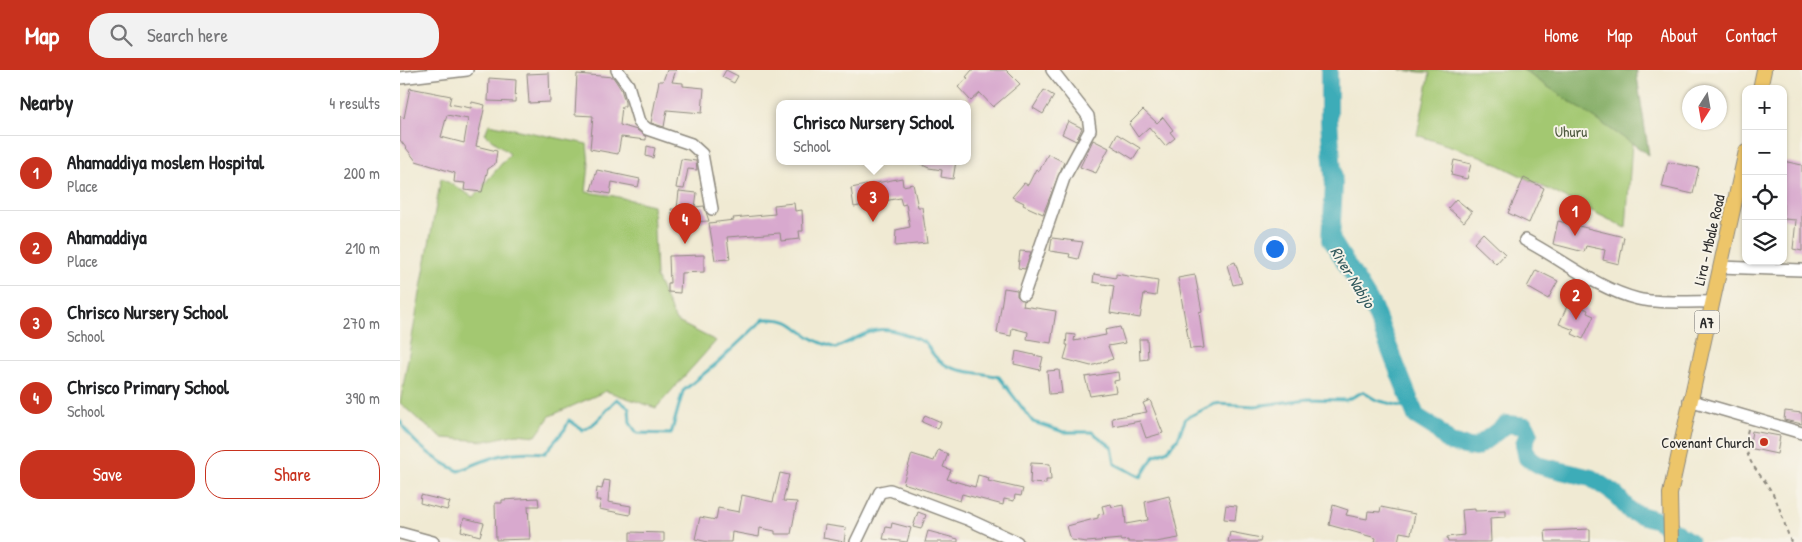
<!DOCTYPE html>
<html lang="en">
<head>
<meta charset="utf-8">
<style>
	:root { --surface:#fff; --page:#f2f2f2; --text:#202124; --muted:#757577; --line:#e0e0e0; --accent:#c8321e }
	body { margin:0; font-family:"Patrick Hand",sans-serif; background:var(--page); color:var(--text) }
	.controls { position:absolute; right:15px; top:15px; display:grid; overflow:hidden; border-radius:10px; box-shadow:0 1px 4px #0004 }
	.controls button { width:45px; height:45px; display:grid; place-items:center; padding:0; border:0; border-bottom:1px solid var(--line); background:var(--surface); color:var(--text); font:25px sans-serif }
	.compass { position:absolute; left:1282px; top:15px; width:45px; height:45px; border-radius:50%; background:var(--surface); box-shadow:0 1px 4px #0004; rotate:191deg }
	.you { position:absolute; left:874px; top:178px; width:18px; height:18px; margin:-12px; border:4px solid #fff; border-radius:50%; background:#1a73e8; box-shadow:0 0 0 8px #1a73e833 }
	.badge { display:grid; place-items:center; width:32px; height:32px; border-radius:50%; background:var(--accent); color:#fff; font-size:16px; font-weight:700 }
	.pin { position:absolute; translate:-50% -41px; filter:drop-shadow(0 1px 2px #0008) }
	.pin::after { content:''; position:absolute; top:26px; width:18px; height:15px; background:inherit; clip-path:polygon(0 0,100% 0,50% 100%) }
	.popup { position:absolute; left:376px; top:30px; width:195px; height:65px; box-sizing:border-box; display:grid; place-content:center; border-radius:10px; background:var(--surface); filter:drop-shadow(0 1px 4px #0005); font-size:16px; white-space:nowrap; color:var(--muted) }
	.popup b { font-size:19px; color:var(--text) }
	.popup::after { content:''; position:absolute; left:50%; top:100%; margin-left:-10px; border:10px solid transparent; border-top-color:var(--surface) }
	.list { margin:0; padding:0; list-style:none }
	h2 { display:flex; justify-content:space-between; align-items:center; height:65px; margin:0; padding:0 20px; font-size:21px }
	h2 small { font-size:16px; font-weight:400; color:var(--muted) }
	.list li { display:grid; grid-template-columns:32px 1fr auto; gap:15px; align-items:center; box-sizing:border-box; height:75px; padding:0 20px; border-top:1px solid var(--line) }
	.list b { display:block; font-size:19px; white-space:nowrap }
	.list p { margin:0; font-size:16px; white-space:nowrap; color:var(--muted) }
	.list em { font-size:16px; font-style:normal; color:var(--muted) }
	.actions { display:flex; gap:10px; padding:15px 20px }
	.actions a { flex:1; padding:11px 0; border:1px solid var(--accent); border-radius:20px; text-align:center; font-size:18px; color:var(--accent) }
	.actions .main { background:var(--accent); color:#fff }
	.icon { flex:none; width:28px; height:28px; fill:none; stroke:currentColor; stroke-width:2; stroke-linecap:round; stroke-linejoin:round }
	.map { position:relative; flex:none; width:1402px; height:472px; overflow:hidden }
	header { display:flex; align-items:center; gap:30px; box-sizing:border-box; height:70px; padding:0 25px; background:var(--accent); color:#fff }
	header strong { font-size:24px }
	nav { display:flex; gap:28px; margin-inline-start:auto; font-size:18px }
	.search { width:350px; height:45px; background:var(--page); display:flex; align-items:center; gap:12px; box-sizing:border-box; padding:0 18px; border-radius:20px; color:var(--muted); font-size:19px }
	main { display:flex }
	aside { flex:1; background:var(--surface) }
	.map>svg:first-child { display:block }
	.green { fill:#a3c871; stroke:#677a4e }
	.forest { fill:#82ac63; stroke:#566c47 }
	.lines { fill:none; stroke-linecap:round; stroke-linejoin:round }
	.stream { stroke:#3cacb8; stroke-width:3 }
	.river { stroke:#3cacb8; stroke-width:18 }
	.building { fill:#d8a9ce; fill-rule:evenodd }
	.minor-casing { stroke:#8e8a7f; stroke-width:14 }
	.major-casing { stroke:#8e8a7f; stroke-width:16 }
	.path { stroke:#8e8a7f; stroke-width:2; stroke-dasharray:4 4; stroke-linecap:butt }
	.minor { stroke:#fff; stroke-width:11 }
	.major { stroke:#edc569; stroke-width:14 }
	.poi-dot { fill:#c8321e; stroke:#f7f3e8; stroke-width:2 }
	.labels { text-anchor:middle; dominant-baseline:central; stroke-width:4; stroke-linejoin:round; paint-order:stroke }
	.shield { fill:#f7f3e8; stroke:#686764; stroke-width:1 }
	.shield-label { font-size:14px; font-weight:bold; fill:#2b2b2b }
	.park-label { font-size:15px; fill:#4f5a40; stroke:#f7f3e8 }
	.street-label { font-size:15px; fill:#2b2b2b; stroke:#f7f3e8 }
	.poi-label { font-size:15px; fill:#2b2b2b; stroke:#f7f3e8; text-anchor:end }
	.water-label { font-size:16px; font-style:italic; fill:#31585c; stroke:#f7f3e8 }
</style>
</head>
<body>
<header>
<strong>Map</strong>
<div class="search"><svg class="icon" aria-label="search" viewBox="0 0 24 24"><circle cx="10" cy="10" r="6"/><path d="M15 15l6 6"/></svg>Search here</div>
<nav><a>Home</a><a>Map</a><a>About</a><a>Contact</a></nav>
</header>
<main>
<aside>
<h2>Nearby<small>4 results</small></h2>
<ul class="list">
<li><span class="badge">1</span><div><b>Ahamaddiya moslem Hospital</b><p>Place</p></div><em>200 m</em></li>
<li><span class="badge">2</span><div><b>Ahamaddiya</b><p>Place</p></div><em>210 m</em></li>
<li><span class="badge">3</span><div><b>Chrisco Nursery School</b><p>School</p></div><em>270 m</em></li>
<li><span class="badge">4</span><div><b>Chrisco Primary School</b><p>School</p></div><em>390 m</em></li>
</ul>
<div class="actions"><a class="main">Save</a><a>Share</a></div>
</aside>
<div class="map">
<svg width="1402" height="472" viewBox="0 0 1402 472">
	<rect width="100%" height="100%" fill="#f7f3e8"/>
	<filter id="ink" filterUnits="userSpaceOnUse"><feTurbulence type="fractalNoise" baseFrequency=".02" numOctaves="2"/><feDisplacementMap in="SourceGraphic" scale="10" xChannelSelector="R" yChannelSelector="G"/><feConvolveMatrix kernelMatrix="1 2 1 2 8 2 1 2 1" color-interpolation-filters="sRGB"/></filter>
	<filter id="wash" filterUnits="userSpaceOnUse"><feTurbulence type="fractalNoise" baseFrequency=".0096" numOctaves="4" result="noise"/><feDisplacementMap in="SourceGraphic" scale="20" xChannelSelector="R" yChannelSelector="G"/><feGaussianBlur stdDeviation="1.12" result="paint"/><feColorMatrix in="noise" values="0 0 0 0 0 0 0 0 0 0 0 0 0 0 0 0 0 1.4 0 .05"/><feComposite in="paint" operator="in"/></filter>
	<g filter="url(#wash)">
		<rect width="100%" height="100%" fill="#f0ead3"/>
		<g class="green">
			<path d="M1000 0H1237L1226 158 1083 87 1017 65 1030 3Z"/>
			<path d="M89 54 187 74 189 95 186 122 214 126 253 135 256 207 276 251 316 271 256 338 206 321 150 346 136 366 117 364 85 371 43 368 20 351 0 333 41 108 73 127 110 84 85 64Z"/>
		</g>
		<path class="forest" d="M1123 0H1236L1249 85Z"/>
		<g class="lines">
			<path class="stream" d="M0 351C10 372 38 392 59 401 93 386 108 380 145 383L165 359 169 350 183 360C198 354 205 340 217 329L229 338 230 353 237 363 271 364 283 321 317 293 364 249C398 248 392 259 417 271 423 274 430 276 436 278 480 256 480 253 526 273 542 306 568 299 599 307L633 352 664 362H692L712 377 715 394 741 407 754 386 768 380 778 368 786 348 815 334 855 336 908 329 946 330 963 322 976 330 1013 339"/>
			<path class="river" d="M929 0V51L934 115 931 169 973 237 1016 346 1035 358 1050 373 1075 378 1107 354 1126 356 1129 362 1124 374 1127 388 1141 396 1191 408 1215 424 1231 442 1257 450 1290 472"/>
		</g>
		<g id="blocks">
			<g class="building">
				<path d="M267 0H276L272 12 283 13V16L304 18 302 43 267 40 264 57 251 53 259 11H263Z"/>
				<path d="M326 0 338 6 334 13 322 7Z"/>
				<path d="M572 0H606L620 14 593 37 580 23 571 31 558 17 568 8 566 7Z"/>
				<path d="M149 3 150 32 129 33 127 4Z"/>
				<path d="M177 4 213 7 221 19 225 32V36H222L220 55 237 60 246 67V70L221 67 218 84 190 79 193 46 175 45Z"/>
				<path d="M89 8 116 10 115 32 88 31Z"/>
				<path d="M10 18 51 26 49 34 71 38 72 32 85 35 76 76 97 81 95 94 88 99 82 122 64 120 65 113 54 112 55 103 16 91 0 70V46L4 48ZM47 45 68 49 64 73 41 67Z"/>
				<path d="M644 20 654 26 643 44 633 38Z"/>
				<path d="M743 40 757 53 763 47 773 60 770 62 775 68 765 76 749 57 738 67 729 54Z"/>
				<path d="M668 51 682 58 676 71 662 64Z"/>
				<path d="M717 64 740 78 733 89 711 75Z"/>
				<path d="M693 70 709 78 696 103 680 97Z"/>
				<path d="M247 76 255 78 253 88 246 86Z"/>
				<path d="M648 84 664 92 643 144 623 135 624 133 612 127 624 113 628 115 636 99 639 101Z"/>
				<path d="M281 89 296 91 297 100 288 99 284 119 276 118Z"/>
				<path d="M1054 90 1071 94 1067 109 1051 105Z"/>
				<path d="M514 91H556L553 109 541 107 542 100 529 98Z"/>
				<path d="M1383 91 1402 95V181L1393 179 1396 150 1383 149Z"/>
				<path d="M1268 92 1299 98 1293 124 1262 117Z"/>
				<path d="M197 100 240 109 238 117 212 112 210 124 191 120Z"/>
				<path d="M502 108 503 116 513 114 518 137H522L527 173 495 176 496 160 510 157 506 134 502 135 500 128 454 137 451 118Z"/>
				<path d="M1124 108 1144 118 1129 153 1108 143Z"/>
				<path d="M279 121 297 123 295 137 304 136 309 151 274 153 271 139H277Z"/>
				<path d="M1056 129 1072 142 1064 152 1048 138Z"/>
				<path d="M394 133 395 141 402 140 403 161H399L400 169 381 171 380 163 327 167 330 189 315 190 309 153 334 150 333 148 375 144 374 135Z"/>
				<path d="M1158 151 1224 167 1219 194 1203 190 1205 180 1186 176 1184 182 1153 174Z"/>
				<path d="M1083 163 1105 184 1096 194 1074 173Z"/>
				<path d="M652 168 683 172 678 189 669 187 670 184 650 181Z"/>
				<path d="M620 181 631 182 625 199 618 198Z"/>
				<path d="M304 185V202L281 203 280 223 268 222V213H270L269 186Z"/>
				<path d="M835 192 842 213 833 215 827 195Z"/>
				<path d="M1136 200 1158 211 1148 229 1127 217Z"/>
				<path d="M694 204 716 208V204L758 211 756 226 744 224 740 248 710 243 714 216 693 212Z"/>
				<path d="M795 205 802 241 799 242 804 278 790 279 778 208Z"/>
				<path d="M604 218 617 220V226L624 231 623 236 656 241 651 273 627 269 628 262 612 258 611 266 597 263Z"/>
				<path d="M1169 232 1188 240 1187 243 1194 246 1183 269 1172 264 1174 260 1159 254Z"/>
				<path d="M720 257 725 273 708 276 713 289 691 296 664 289 668 275H666L667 264 675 265 674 271 706 265 705 260Z"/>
				<path d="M739 269H747L748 289 740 290Z"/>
				<path d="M616 281 643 287 640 300 614 294Z"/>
				<path d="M659 300 662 323 649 324 647 301Z"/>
				<path d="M718 302 719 310 714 311 716 322 690 326 685 307Z"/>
				<path d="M750 330 763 363 746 368 740 351 713 356 712 348 747 342 743 333Z"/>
				<path d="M1385 341 1402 343V354L1384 350Z"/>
				<path d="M525 345 541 352 538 359 522 352Z"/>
				<path d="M1352 361 1380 366 1377 384 1349 378Z"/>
				<path d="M538 380 548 384 543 397 551 400 547 409 575 417 578 405 589 408 588 411 623 419 621 426 615 425 614 431 604 429 603 435 562 424 560 431 503 413 512 384 534 391Z"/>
				<path d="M631 393 650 394 651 410H646V414L630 413Z"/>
				<path d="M380 403 389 405 383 431 397 432 391 464H375V461L360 458 359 467 332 462 331 472H308L295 469 300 447 316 450 318 438 339 442 342 425 373 432Z"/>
				<path d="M204 410 210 411 208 432 231 436 230 445 199 439 201 430H196L197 418 202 419Z"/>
				<path d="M21 425 50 432 47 440 20 433Z"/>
				<path d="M769 426 779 468 756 472H728V470L722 471 721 469 687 472 671 470 667 456 698 448V445L704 444 702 436 711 434 712 437 724 435 726 454 748 450 745 432Z"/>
				<path d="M138 428 139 436H128L130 469 96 470 95 433H102V430Z"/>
				<path d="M826 435 837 436 835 450 824 449Z"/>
				<path d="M933 435 948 440 946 445 967 449 968 441 980 442 981 437 1015 444 1011 464 1000 462 998 472H975L976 468 929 455Z"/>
				<path d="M1075 439V441L1106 440V447L1090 448 1091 472H1048L1047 467 1064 465 1062 440Z"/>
				<path d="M518 442 526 445 521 459 513 457Z"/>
				<path d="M64 448 84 453 80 466 61 461Z"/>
				<path d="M492 453 511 458 507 472 483 469 486 457 491 458Z"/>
				<path d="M425 455 446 458 444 472 423 468Z"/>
				<path d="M1190 459V472H1146L1145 461Z"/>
				<path d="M528 461 558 469V472H525Z"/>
				<path d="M230 462 264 463V472H230Z"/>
				<path d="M830 462 861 468 860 472H828Z"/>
			</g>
		</g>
	</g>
	<g filter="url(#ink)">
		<use href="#blocks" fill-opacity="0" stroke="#8e8a7f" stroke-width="1"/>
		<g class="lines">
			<defs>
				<g id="minor">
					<path d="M217 0 228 15 239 52 247 59 291 74 302 84 312 139"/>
					<path d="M0 8 67 0"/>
					<path d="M1125 170C1162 189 1197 219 1238 229 1260 234 1289 231 1312 232"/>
					<path d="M1320 197 1402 200"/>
					<path d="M624 224 664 108 690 60 688 46 652 0"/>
					<path d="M1289 330 1402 363"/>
					<path d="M0 463 33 472"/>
					<path d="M456 472 480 422 490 420 567 449 617 472"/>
				</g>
				<g id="major">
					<path d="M1360 19 1364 0"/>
					<path d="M1271 472 1270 424 1346 81"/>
				</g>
			</defs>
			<use href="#minor" class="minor-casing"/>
			<use href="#major" class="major-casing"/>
			<path class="path" d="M1348 359C1340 391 1359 399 1373 424 1381 439 1385 457 1391 472"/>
			<use href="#minor" class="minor"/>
			<use href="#major" class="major"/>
		</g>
	</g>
	<circle class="poi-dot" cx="1364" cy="372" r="5"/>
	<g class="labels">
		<rect class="shield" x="1294.5" y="240.5" width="25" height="23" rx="4"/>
		<g class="shield-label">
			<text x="1307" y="252">A7</text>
		</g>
		<g class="park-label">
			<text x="1171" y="61">Uhuru</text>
		</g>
		<g class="street-label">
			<text transform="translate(1309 170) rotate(-77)">Lira - Mbale Road</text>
		</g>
		<g class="poi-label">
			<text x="1354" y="372">Covenant Church</text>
		</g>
		<g class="water-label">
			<text transform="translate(953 207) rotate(58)">River Nabijo</text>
		</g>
	</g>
</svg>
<div class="controls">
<button>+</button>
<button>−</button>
<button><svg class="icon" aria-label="locate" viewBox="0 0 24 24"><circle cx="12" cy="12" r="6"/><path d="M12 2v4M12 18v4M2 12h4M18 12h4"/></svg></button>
<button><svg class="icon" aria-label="layers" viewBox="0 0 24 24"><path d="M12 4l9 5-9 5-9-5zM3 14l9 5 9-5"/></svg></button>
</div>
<svg class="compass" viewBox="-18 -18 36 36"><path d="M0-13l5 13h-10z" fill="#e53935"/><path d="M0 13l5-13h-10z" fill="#757577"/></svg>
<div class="you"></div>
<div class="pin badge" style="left:1175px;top:166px">1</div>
<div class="pin badge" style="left:1176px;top:250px">2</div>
<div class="pin badge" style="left:473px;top:152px">3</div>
<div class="popup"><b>Chrisco Nursery School</b>School</div>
<div class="pin badge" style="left:285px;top:174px">4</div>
</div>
</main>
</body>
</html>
